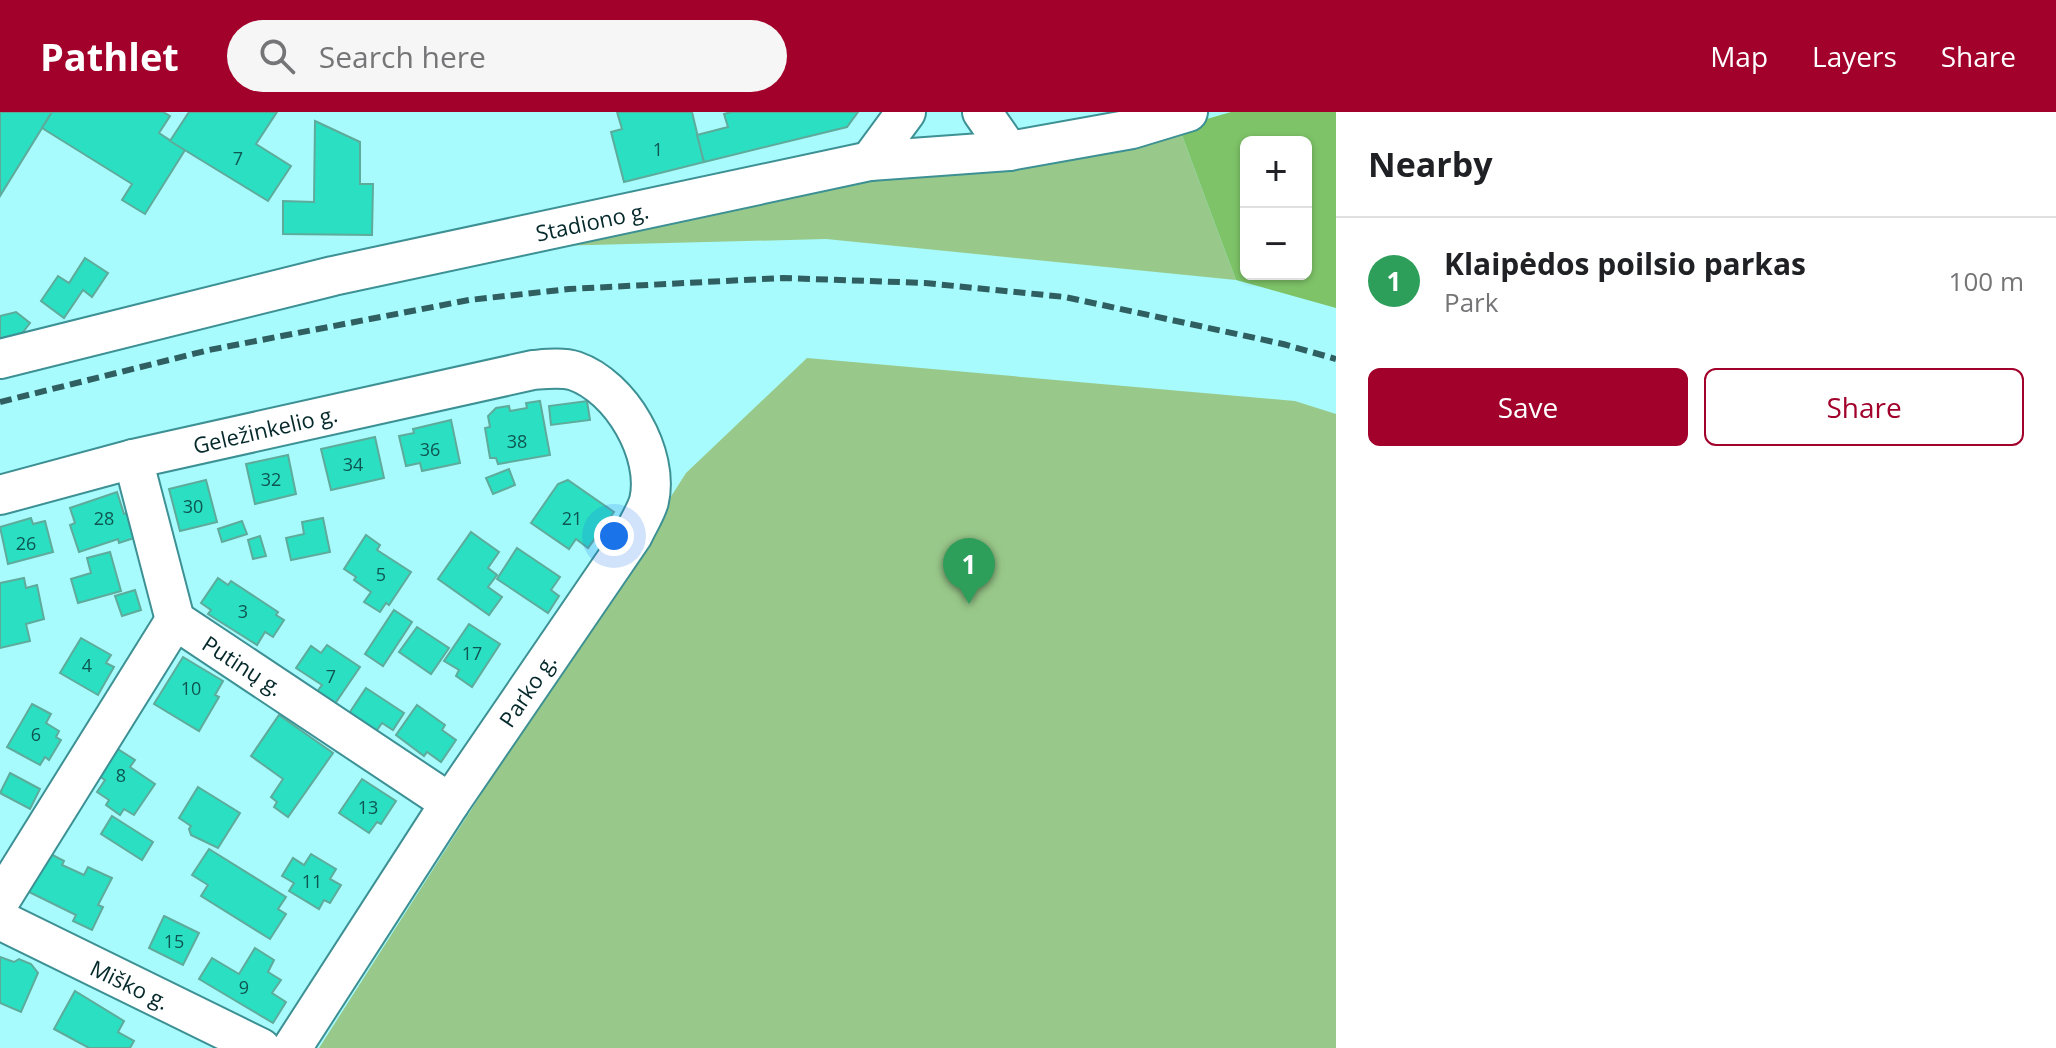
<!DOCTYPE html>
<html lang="en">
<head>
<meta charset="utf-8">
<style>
	:root { --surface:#fff; --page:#f6f6f6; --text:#202124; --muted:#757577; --line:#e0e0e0; --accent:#a1012b }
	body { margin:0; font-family:"Open Sans",sans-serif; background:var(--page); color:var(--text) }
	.controls { position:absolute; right:24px; top:24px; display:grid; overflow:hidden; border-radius:12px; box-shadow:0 2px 6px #0004 }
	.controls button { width:72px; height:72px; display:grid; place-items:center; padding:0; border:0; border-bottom:2px solid var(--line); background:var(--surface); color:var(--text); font:40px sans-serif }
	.you { position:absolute; left:614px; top:424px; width:28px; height:28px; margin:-20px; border:6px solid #fff; border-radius:50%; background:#1a73e8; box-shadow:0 0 0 12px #1a73e833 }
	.badge { display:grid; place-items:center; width:52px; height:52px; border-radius:50%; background:var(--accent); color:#fff; font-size:26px; font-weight:700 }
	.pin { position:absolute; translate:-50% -66px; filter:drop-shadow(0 2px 4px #0008) }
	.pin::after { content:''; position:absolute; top:42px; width:28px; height:24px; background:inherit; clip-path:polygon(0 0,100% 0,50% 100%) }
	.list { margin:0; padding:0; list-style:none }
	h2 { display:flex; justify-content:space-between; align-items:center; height:104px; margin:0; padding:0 32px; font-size:34px }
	h2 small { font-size:26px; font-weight:400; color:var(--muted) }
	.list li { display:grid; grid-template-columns:52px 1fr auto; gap:24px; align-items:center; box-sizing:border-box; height:128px; padding:0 32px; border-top:2px solid var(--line) }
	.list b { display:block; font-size:30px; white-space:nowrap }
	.list p { margin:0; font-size:26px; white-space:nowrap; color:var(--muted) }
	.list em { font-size:26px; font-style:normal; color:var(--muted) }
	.actions { display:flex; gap:16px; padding:24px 32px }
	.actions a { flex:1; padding:18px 0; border:2px solid var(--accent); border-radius:12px; text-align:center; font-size:28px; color:var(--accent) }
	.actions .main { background:var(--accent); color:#fff }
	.icon { flex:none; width:44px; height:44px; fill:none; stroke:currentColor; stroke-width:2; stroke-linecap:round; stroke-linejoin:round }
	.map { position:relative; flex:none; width:1336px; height:936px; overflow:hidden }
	header { display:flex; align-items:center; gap:48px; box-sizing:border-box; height:112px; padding:0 40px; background:var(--accent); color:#fff }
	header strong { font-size:38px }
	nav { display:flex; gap:44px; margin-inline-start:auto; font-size:28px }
	.search { width:560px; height:72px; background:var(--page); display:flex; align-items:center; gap:20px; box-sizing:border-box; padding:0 28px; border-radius:44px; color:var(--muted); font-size:30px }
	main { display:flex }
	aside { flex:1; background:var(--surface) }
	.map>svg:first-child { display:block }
	.green { fill:#99c98a }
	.forest { fill:#7ec368; fill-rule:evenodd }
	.building { fill:#2bdfc3; stroke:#5eab9b; stroke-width:2 }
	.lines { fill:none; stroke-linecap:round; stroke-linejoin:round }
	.minor-casing { stroke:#3d9093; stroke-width:42 }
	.minor { stroke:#fff; stroke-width:38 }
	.rail { stroke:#2f5f61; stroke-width:6; stroke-dasharray:12 6; stroke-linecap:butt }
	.labels { text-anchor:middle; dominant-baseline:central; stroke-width:6; stroke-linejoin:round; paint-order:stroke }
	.number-label { font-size:18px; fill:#0e5651 }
	.street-label { font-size:22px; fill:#05292b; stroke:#fff }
</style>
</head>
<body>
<header>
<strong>Pathlet</strong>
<div class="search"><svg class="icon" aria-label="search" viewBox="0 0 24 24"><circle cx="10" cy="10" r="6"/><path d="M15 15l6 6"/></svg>Search here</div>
<nav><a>Map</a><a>Layers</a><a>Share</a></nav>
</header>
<main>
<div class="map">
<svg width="1336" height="936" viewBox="0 0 1336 936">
	<rect width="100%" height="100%" fill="#a8fbfd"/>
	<g class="green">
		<path d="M1179 15 1236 168 826 127 552 134 820 73Z"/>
		<path d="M807 246 1295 289 1336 302V936H319L686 361Z"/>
	</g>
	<path class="forest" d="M1231 0H1336V196L1236 168 1179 15ZM1246 30H1306V162H1246Z"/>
	<g class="building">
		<path d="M0 0H52L0 84Z"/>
		<path d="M52 0H163L170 4 159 21 185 38 145 102 122 88 132 72 42 16Z"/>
		<path d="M189 0H277L256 32 291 54 268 89 170 29Z"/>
		<path d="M617 0H692L704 50 624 70 611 20 622 17Z"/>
		<path d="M731 0H858L847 15 704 50 697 23 728 15 724 2Z"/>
		<path d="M315 9 360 30V72H373L372 123 283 122V89L314 90Z"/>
		<path d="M85 146 108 161 92 185 83 178 64 206 41 189 58 164 69 171Z"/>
		<path d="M16 200 30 211 13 233 0 236V204Z"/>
		<path d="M540 289 550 343 498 352 496 346H490L485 316 490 315 488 304 496 296 509 294 510 299 527 296 526 291Z"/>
		<path d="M587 289 590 308 551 313 549 294Z"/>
		<path d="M451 308 460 351 422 359 420 351 406 354 399 324 414 321 413 317Z"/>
		<path d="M375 325 384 366 331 378 321 337Z"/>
		<path d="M288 343 296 382 255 392 246 352Z"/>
		<path d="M509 357 515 373 493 382 486 366Z"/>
		<path d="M206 368 217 410 180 419 169 377Z"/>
		<path d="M568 368 614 400 588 436 576 427 569 437 531 411 558 372Z"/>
		<path d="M117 380 124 402 132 399 140 424 119 431 118 427 79 440 70 413 75 411 70 396Z"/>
		<path d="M31 406 33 412 45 409 53 440 8 452 0 415Z"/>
		<path d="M323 406 330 440 291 448 286 426 304 422 302 410Z"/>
		<path d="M242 409 247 422 222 430 218 417Z"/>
		<path d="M471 420 499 440 488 456 497 463 488 475 502 485 489 503 438 467Z"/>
		<path d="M366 423 380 433 377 438 411 460 389 493 386 491 380 500 364 490 371 480 354 468 356 465 344 457Z"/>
		<path d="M260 424 266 444 253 447 248 428Z"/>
		<path d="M517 436 560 465 551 478 559 484 548 501 497 467Z"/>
		<path d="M110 440 121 479 78 491 71 467 91 461 87 446Z"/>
		<path d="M24 466 26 476 37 473 44 507 26 512 30 529 0 536V471Z"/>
		<path d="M218 466 228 473 231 469 278 500 276 503 284 508 273 525 265 520 257 533 208 502 211 498 201 491Z"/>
		<path d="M135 478 141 498 122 504 115 484Z"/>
		<path d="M394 498 412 510 383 554 365 542Z"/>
		<path d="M469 512 500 532 472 575 456 564 459 558 444 549Z"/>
		<path d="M417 515 449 536 431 562 399 540Z"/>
		<path d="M81 526 111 543 106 551 114 555 98 583 60 561Z"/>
		<path d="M327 533 360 555 334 593 316 581 322 573 296 556 311 534 321 541Z"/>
		<path d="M183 545 223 569 215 583 219 585 199 619 154 592Z"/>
		<path d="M366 576 404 601 393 618 382 611 375 621 348 603Z"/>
		<path d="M32 592 51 602 46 611 59 619 56 625 61 628 49 648 45 645 40 653 7 635Z"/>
		<path d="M417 593 445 613 442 618 456 628 441 650 427 640 424 644 396 623Z"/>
		<path d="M279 603 333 641 288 705 274 695 277 690 271 685 283 667 251 644Z"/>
		<path d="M110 632 135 648 130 655 155 672 134 703 124 697 120 703 106 693 109 688 97 680 105 668 92 659Z"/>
		<path d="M10 661 40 677 30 697 0 681Z"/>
		<path d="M362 667 396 689 381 712 377 710 369 721 339 701Z"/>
		<path d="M198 675 240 701 218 736 191 723 189 717 191 714 179 706Z"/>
		<path d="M112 704 153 730 142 748 101 722Z"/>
		<path d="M209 737 286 785 278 797 286 802 270 827 201 784 208 773 192 763Z"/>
		<path d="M45 739 64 749 62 753 84 763 88 755 112 766 98 793 103 795 92 818 73 809 76 803 25 778Z"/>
		<path d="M311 742 336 757 330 767 341 773 330 791 324 788 319 797 289 779 294 771 282 764 293 746 304 753Z"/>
		<path d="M164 804 199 821 183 853 149 836Z"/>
		<path d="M255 836 274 848 268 860 281 868 272 881 286 890 273 911 199 867 212 846 239 862Z"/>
		<path d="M0 845 14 850 19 847 31 852 38 861 21 900 0 891Z"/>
		<path d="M75 879 124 909 118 920 134 929 130 936H89L54 917Z"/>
	</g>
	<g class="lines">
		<defs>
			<g id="minor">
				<path d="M982 0 1009 39"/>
				<path d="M870 49 906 0"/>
				<path d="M0 247 333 164 870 49 1009 39 1132 17 1188 0"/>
				<path d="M133 347 175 508 450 691"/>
				<path d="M0 383 133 347 533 258C546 257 562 255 575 259 621 275 660 342 649 389 646 400 638 412 633 423L450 691 292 936"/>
				<path d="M0 789 175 508"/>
				<path d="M0 808 261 936"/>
			</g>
		</defs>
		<use href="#minor" class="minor-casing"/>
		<use href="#minor" class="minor"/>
		<path class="rail" d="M0 290 209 238 469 188 569 177 783 166 925 171 1065 185 1283 232 1336 247"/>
	</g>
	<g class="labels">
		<g class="number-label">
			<text x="658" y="37">1</text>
			<text x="238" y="46">7</text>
			<text x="517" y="329">38</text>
			<text x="430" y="337">36</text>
			<text x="353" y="352">34</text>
			<text x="271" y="367">32</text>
			<text x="193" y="394">30</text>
			<text x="104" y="406">28</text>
			<text x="572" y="406">21</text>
			<text x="26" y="431">26</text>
			<text x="381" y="462">5</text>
			<text x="243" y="499">3</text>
			<text x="472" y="541">17</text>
			<text x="87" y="553">4</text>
			<text x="331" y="564">7</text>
			<text x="191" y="576">10</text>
			<text x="36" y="622">6</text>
			<text x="121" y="663">8</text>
			<text x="368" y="695">13</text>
			<text x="312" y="769">11</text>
			<text x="174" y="829">15</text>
			<text x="244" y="875">9</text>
		</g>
		<g class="street-label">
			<text transform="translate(592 109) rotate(-12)">Stadiono g.</text>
			<text transform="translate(265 317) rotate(-13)">Geležinkelio g.</text>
			<text transform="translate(243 553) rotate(33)">Putinų g.</text>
			<text transform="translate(527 578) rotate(-56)">Parko g.</text>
			<text transform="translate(130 872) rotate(26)">Miško g.</text>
		</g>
	</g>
</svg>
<div class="controls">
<button>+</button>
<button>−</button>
</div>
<div class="you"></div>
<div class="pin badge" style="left:969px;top:492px;background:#2e9e5b">1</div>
</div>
<aside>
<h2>Nearby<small></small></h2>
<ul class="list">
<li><span class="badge" style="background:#2e9e5b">1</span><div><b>Klaipėdos poilsio parkas</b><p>Park</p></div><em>100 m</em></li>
</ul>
<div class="actions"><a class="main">Save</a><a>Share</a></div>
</aside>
</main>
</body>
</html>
